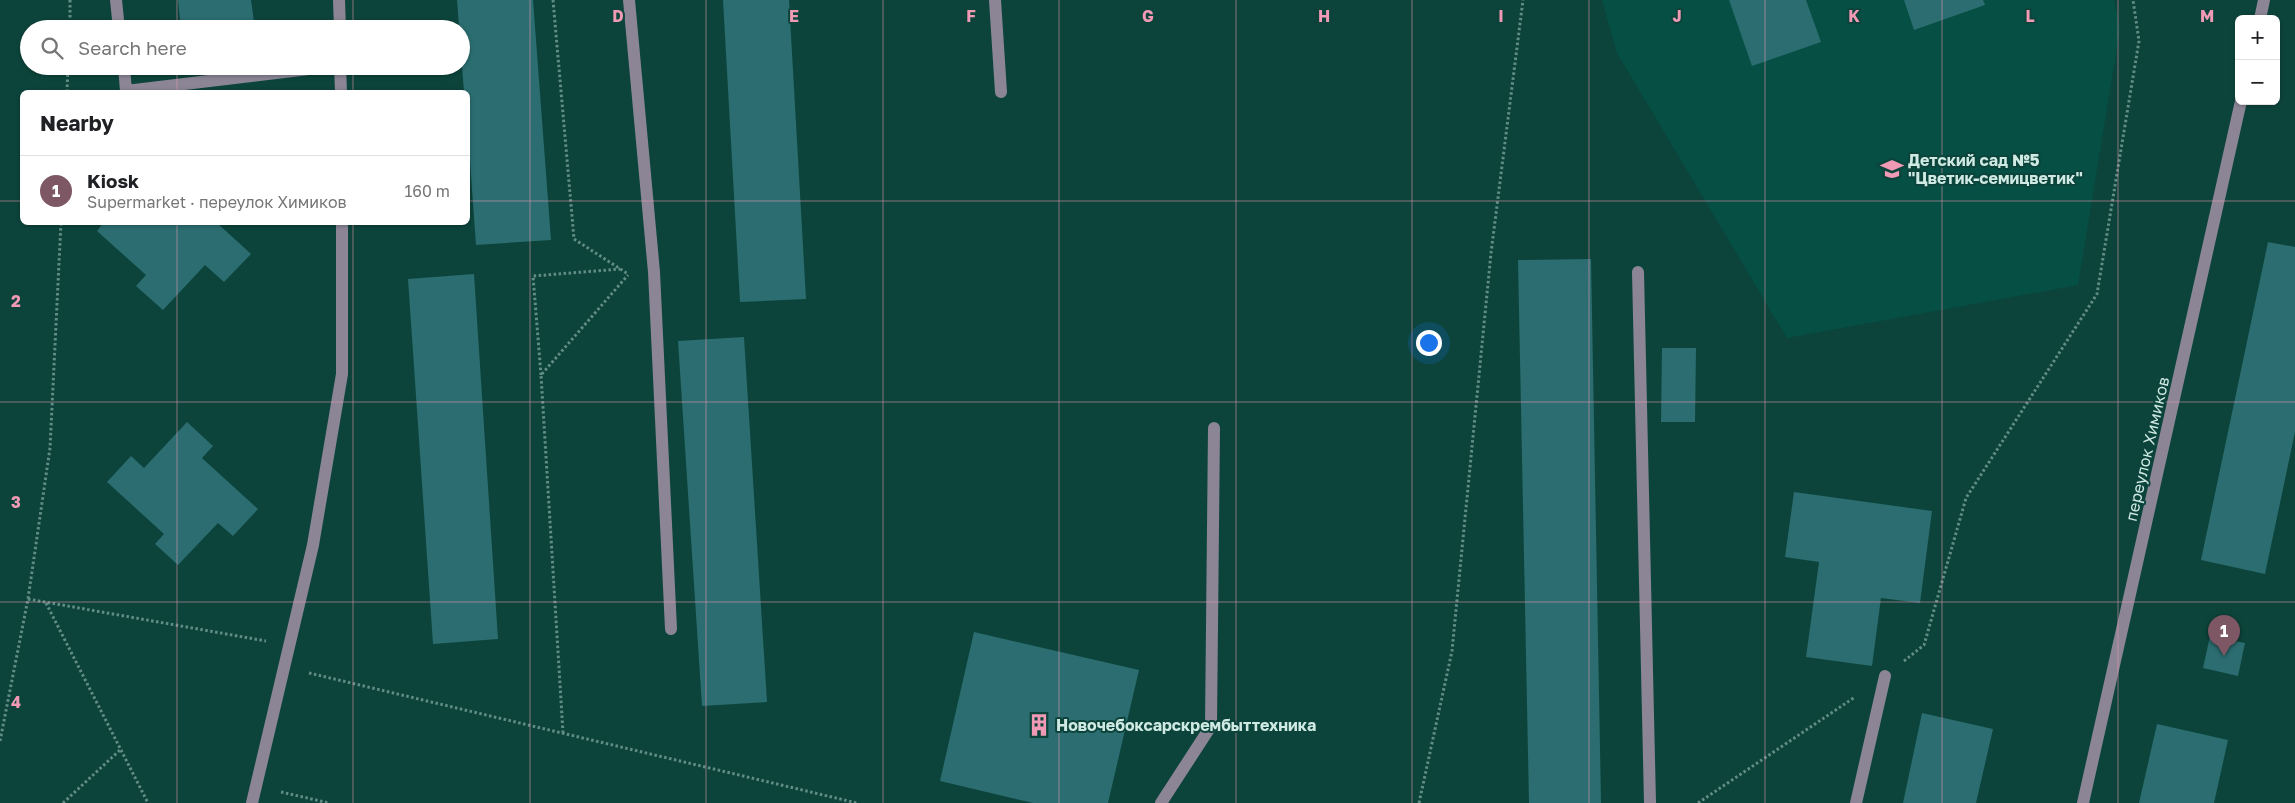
<!DOCTYPE html>
<html lang="en">
<head>
<meta charset="utf-8">
<style>
	:root { --surface:#fff; --page:#f6f6f6; --text:#202124; --muted:#757577; --line:#e0e0e0; --accent:#7e5765 }
	body { margin:0; font-family:"Golos Text",sans-serif; background:var(--page); color:var(--text) }
	.controls { position:absolute; right:15px; top:15px; display:grid; overflow:hidden; border-radius:8px; box-shadow:0 1px 4px #0004 }
	.controls button { width:45px; height:45px; display:grid; place-items:center; padding:0; border:0; border-bottom:1px solid var(--line); background:var(--surface); color:var(--text); font:25px sans-serif }
	.you { position:absolute; left:1428px; top:342px; width:18px; height:18px; margin:-12px; border:4px solid #fff; border-radius:50%; background:#1a73e8; box-shadow:0 0 0 8px #1a73e833 }
	.badge { display:grid; place-items:center; width:32px; height:32px; border-radius:50%; background:var(--accent); color:#fff; font-size:16px; font-weight:700 }
	.pin { position:absolute; translate:-50% -41px; filter:drop-shadow(0 1px 2px #0008) }
	.pin::after { content:''; position:absolute; top:26px; width:18px; height:15px; background:inherit; clip-path:polygon(0 0,100% 0,50% 100%) }
	.list { margin:0; padding:0; list-style:none }
	h2 { display:flex; justify-content:space-between; align-items:center; height:65px; margin:0; padding:0 20px; font-size:21px }
	h2 small { font-size:16px; font-weight:400; color:var(--muted) }
	.list li { display:grid; grid-template-columns:32px 1fr auto; gap:15px; align-items:center; box-sizing:border-box; height:70px; padding:0 20px; border-top:1px solid var(--line) }
	.list b { display:block; font-size:19px; white-space:nowrap }
	.list p { margin:0; font-size:16px; white-space:nowrap; color:var(--muted) }
	.list em { font-size:16px; font-style:normal; color:var(--muted) }
	.icon { flex:none; width:28px; height:28px; fill:none; stroke:currentColor; stroke-width:2; stroke-linecap:round; stroke-linejoin:round }
	.map { position:relative; flex:none; width:2295px; height:803px; overflow:hidden }
	.search { position:absolute; background:var(--surface); box-shadow:0 1px 4px #0004; left:20px; top:20px; width:450px; height:55px; display:flex; align-items:center; gap:12px; box-sizing:border-box; padding:0 18px; border-radius:28px; color:var(--muted); font-size:19px }
	.panel { position:absolute; background:var(--surface); box-shadow:0 1px 4px #0004; left:20px; top:90px; width:450px; height:135px; border-radius:8px }
	.map>svg:first-child { display:block }
	.built { fill:#054f45 }
	.building { fill:#2b6d70 }
	.lines { fill:none; stroke-linecap:round; stroke-linejoin:round }
	.path { stroke:#628d85; stroke-width:3; stroke-dasharray:2.5 2.5; stroke-linecap:butt }
	.minor { stroke:#8b8596; stroke-width:12 }
	.grid { fill:none; stroke:#f09ab5; stroke-width:1; stroke-opacity:0.55 }
	.labels { text-anchor:middle; dominant-baseline:central; stroke-width:4; stroke-linejoin:round; paint-order:stroke }
	.poi-label { font-size:16px; font-weight:bold; fill:#cfe9e3; stroke:#0c443b; text-anchor:start }
	.street-label { font-size:16px; fill:#cfe9e3; stroke:#0c443b }
	.grid-label { font-size:16px; text-anchor:middle; font-weight:bold; fill:#f09ab5; stroke:#0c443b; stroke-width:4; stroke-linejoin:round; paint-order:stroke }
</style>
</head>
<body>
<div class="map">
<svg width="2295" height="803" viewBox="0 0 2295 803">
	<rect width="100%" height="100%" fill="#0c443b"/>
	<path class="built" d="M1602 0H2114L2120 29 2078 285 1787 338 1617 53Z"/>
	<g class="building">
		<path d="M178 0H251L255 29H181Z"/>
		<path d="M457 0H533L551 240 476 245 468 134V92H464Z"/>
		<path d="M723 0H789L806 299 740 302Z"/>
		<path d="M1729 0H1806L1821 42 1752 66Z"/>
		<path d="M1904 0H1983L1985 5 1914 30Z"/>
		<path d="M104 222H216L251 254 224 282 205 265 163 310 136 286 146 275 97 231Z"/>
		<path d="M2268 242 2295 247V432L2265 574 2201 560Z"/>
		<path d="M1591 259 1601 803H1529L1518 260Z"/>
		<path d="M474 274 498 639 433 644 408 279Z"/>
		<path d="M744 337 767 702 702 706 678 341Z"/>
		<path d="M1662 348H1696L1695 422H1661Z"/>
		<path d="M187 422 213 446 202 458 258 509 233 536 218 523 178 565 155 544 164 534 107 482 131 456 144 468Z"/>
		<path d="M1794 492 1932 511 1920 603 1881 598 1872 666 1806 657 1819 562 1785 557Z"/>
		<path d="M974 632 1139 670 1108 803H1033L940 781Z"/>
		<path d="M2210 636 2245 643 2238 676 2203 668Z"/>
		<path d="M1922 713 1993 729 1976 803H1903Z"/>
		<path d="M2157 724 2228 740 2214 803H2139Z"/>
	</g>
	<g class="lines">
		<g class="path">
			<path d="M70 0V29"/>
			<path d="M553 0 574 239 628 274"/>
			<path d="M67 92 68 66"/>
			<path d="M541 375 533 276 620 269"/>
			<path d="M28 599 266 641"/>
			<path d="M46 603 148 803"/>
			<path d="M1904 661 1924 645 1966 498 2097 294 2139 41 2133 0"/>
			<path d="M309 673 857 803"/>
			<path d="M563 733 541 375 628 275"/>
			<path d="M0 741 28 599 50 448 61 222"/>
			<path d="M281 792 329 803"/>
			<path d="M63 803 120 750"/>
			<path d="M1419 803 1452 651 1491 253 1523 0"/>
			<path d="M1698 803 1855 697"/>
		</g>
		<g class="minor">
			<path d="M116 0 119 29"/>
			<path d="M339 0 340 29"/>
			<path d="M629 0 654 272 671 629"/>
			<path d="M995 0 1001 92"/>
			<path d="M2260 19 2264 0"/>
			<path d="M124 66 126 91 334 66"/>
			<path d="M340 66 341 92"/>
			<path d="M1638 272 1650 803"/>
			<path d="M252 803 313 545 342 374V222"/>
			<path d="M1161 803 1211 726 1214 428"/>
			<path d="M1856 803 1885 676"/>
			<path d="M2083 803 2241 101"/>
		</g>
	</g>
	<path class="grid" d="M177 0V29M353 0V29M530 0V803M706 0V803M883 0V803M1059 0V803M1236 0V803M1412 0V803M1589 0V803M1765 0V803M1942 0V803M2118 0V803M177 66V92M353 66V92M0 201H22M468 201H2295M177 222V803M353 222V803M0 402H2295M0 602H2295"/>
	<defs>
		<symbol id="school-bare" viewBox="-9 -9 18 18"><path d="M0-5L7-2L0 1L-7-2ZM-4 1L0 2.5L4 1V4Q0 6-4 4Z" fill="#f09ab5" stroke="#0c443b" stroke-width="2.5" paint-order="stroke"/></symbol>
		<symbol id="building-bare" viewBox="-9 -9 18 18"><path d="M-4-6H4V6H1V3H-1V6H-4ZM-2.5-4.3h1.7v1.8h-1.7ZM.8-4.3h1.7v1.8H.8ZM-2.5-1h1.7V.8h-1.7ZM.8-1h1.7V.8H.8Z" fill="#f09ab5" stroke="#0c443b" stroke-width="2.5" paint-order="stroke"/></symbol>
	</defs>
	<g fill-rule="evenodd">
		<use href="#school-bare" x="1876" y="153" width="32" height="32"/>
		<use href="#building-bare" x="1023" y="709" width="32" height="32"/>
	</g>
	<g class="labels">
		<g class="poi-label">
			<text x="1908" y="160">Детский сад №5<tspan x="1908" dy="18">"Цветик-семицветик"</tspan></text>
			<text x="1056" y="725">Новочебоксарскрембыттехника</text>
		</g>
		<g class="street-label">
			<text transform="translate(2147 449) rotate(-77)">переулок Химиков</text>
		</g>
	</g>
	<g class="grid-label">
		<text x="618" y="22">D</text>
		<text x="794" y="22">E</text>
		<text x="971" y="22">F</text>
		<text x="1148" y="22">G</text>
		<text x="1324" y="22">H</text>
		<text x="1501" y="22">I</text>
		<text x="1677" y="22">J</text>
		<text x="1854" y="22">K</text>
		<text x="2030" y="22">L</text>
		<text x="2207" y="22">M</text>
		<text x="16" y="307">2</text>
		<text x="16" y="508">3</text>
		<text x="16" y="708">4</text>
	</g>
</svg>
<div class="controls">
<button>+</button>
<button>−</button>
</div>
<div class="you"></div>
<div class="pin badge" style="left:2224px;top:656px">1</div>
<div class="search"><svg class="icon" aria-label="search" viewBox="0 0 24 24"><circle cx="10" cy="10" r="6"/><path d="M15 15l6 6"/></svg>Search here</div>
<section class="panel">
<h2>Nearby<small></small></h2>
<ul class="list">
<li><span class="badge">1</span><div><b>Kiosk</b><p>Supermarket · переулок Химиков</p></div><em>160 m</em></li>
</ul>
</section>
</div>
</body>
</html>
